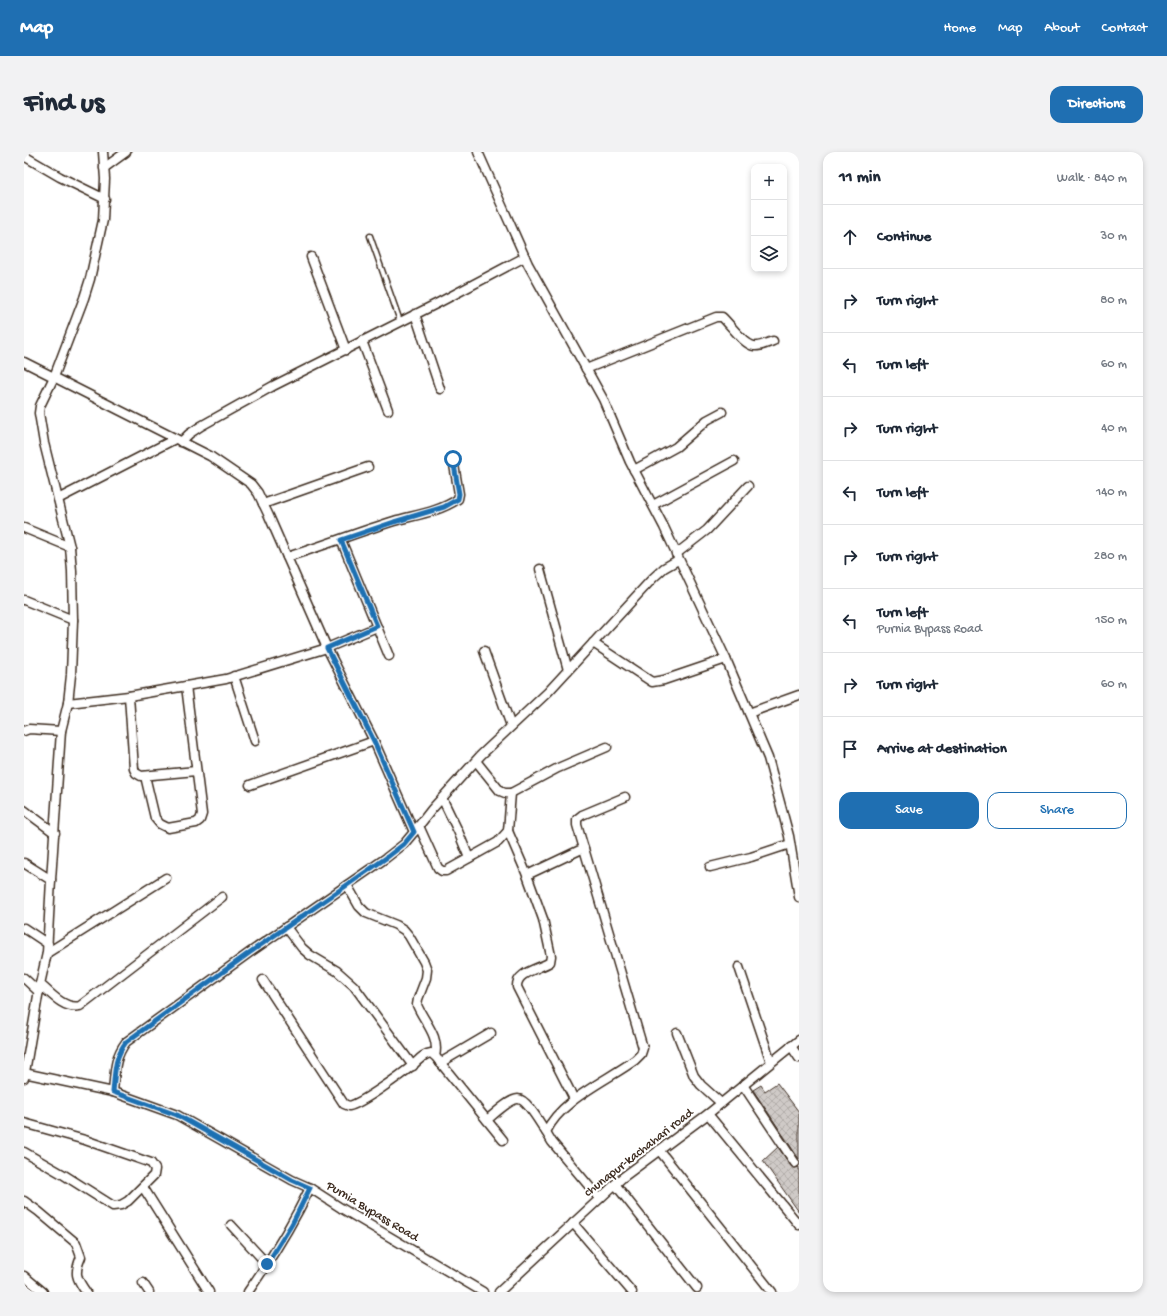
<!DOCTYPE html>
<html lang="en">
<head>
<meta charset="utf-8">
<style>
	:root { --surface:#fff; --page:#f2f2f3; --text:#1f2937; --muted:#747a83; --line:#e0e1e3; --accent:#1f6fb2 }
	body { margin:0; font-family:"Gochi Hand",sans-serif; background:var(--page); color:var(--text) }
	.controls { position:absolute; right:12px; top:12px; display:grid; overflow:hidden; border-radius:8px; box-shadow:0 2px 6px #0003 }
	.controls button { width:36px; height:36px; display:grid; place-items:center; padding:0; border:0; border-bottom:1px solid var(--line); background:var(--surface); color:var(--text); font:20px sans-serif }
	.stop { position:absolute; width:12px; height:12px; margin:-9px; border:3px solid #1f6fb2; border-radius:50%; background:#fff }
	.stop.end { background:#1f6fb2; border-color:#fff; box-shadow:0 1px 4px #0008 }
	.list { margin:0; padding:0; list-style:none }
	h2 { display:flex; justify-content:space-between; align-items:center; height:52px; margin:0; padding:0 16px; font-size:17px }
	h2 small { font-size:13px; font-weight:400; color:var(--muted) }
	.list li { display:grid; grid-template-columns:26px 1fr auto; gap:12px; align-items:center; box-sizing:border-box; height:64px; padding:0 16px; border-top:1px solid var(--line) }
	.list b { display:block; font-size:15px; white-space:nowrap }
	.list p { margin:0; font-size:13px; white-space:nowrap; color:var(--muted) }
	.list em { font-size:13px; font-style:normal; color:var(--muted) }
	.actions { display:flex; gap:8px; padding:12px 16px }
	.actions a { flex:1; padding:9px 0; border:1px solid var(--accent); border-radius:12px; text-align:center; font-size:14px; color:var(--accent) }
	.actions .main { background:var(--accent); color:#fff }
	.icon { flex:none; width:22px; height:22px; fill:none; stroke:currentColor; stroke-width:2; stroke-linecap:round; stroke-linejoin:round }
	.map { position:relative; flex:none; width:775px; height:1140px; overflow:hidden; border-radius:12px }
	header { display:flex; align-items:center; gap:24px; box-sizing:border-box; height:56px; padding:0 20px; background:var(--accent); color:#fff }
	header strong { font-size:19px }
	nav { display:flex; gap:22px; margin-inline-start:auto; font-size:14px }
	.intro { display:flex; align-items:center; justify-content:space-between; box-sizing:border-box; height:96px; padding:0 24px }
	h1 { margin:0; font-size:28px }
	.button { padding:10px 18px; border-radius:12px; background:var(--accent); color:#fff; font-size:14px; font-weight:700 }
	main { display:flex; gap:24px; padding:0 24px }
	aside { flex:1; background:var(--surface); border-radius:12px; box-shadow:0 2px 6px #0003 }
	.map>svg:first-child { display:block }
	.building { fill:url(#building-cross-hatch); stroke:#3b2a1e }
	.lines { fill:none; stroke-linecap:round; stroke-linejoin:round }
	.service-casing { stroke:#3b2a1e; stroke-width:7 }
	.minor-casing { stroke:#3b2a1e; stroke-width:11 }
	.service { stroke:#fff; stroke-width:4 }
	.minor { stroke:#fff; stroke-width:8 }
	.route { stroke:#1f6fb2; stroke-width:5 }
	.labels { text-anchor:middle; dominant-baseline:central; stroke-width:4; stroke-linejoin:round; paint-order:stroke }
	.street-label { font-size:13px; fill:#3b2a1e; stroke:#fff }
</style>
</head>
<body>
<header>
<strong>Map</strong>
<nav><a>Home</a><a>Map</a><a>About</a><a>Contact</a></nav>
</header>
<div class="intro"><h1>Find us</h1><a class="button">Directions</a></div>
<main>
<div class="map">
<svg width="775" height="1140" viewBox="0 0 775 1140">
	<defs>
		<pattern id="building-cross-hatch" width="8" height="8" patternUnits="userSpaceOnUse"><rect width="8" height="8" fill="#cfcac7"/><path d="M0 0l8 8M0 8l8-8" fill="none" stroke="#b3aeaa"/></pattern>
	</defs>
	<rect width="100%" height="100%" fill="#fff"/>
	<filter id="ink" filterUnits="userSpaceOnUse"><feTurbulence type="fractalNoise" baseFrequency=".025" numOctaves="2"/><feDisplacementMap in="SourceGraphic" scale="8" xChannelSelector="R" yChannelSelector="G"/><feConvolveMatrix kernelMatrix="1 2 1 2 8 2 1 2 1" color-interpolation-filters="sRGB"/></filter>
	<g filter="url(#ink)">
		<g class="building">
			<path d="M753 931 775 960V1007L729 938 737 933 741 939Z"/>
			<path d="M754 995 767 1014 771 1016 775 1015V1060L739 1009Z"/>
		</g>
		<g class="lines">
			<defs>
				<path id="service" d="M346 84 376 169"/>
				<g id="minor">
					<path d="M454 0 504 112 579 247 606 310 640 375 702 507 744 606 765 684 775 745"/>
					<path d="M0 4 36 25 81 47"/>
					<path d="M80 16 102 0"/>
					<path d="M287 105 322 198"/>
					<path d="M391 162 416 237"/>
					<path d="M338 189 364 258"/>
					<path d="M0 210 186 304 227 332 234 341 245 364 303 496 350 589 390 680 380 692 362 706 225 801 102 890C90 906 91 920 89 940"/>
					<path d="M562 217 692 165H698C706 172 720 193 730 194 736 195 743 191 749 189"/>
					<path d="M157 290 165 282 177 274 249 234 414 151 501 105"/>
					<path d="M610 318 652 295 683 268 698 260"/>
					<path d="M34 347 151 287"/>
					<path d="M239 352 344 315"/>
					<path d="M629 353 710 309"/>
					<path d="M0 376 46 395"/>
					<path d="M317 388 365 504"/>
					<path d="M652 402 683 378 724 334"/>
					<path d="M263 405C299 394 334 380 370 369 391 363 415 360 434 347L435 342 429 307"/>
					<path d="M516 417 544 518"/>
					<path d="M0 448 49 468"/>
					<path d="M569 491 628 530 640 528 702 507"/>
					<path d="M460 499 487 574"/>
					<path d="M210 524 231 589"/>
					<path d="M105 544 110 617 112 621 117 624 172 619"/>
					<path d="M44 551 105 544 202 527 303 496 353 475"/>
					<path d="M725 561 775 543"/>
					<path d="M0 579 5 577 37 579"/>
					<path d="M452 609 476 639 481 641H487L534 616 583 595"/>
					<path d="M121 624 131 666 136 672 144 676 172 671 176 668 178 662 162 534"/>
					<path d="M226 633 350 589"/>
					<path d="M418 646 434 679 445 706"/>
					<path d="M0 658 31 681"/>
					<path d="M395 674 414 716 418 719H422L474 690 484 679 487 641"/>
					<path d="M484 679 503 723 519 767 527 804 526 810C515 817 492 820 493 835L550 947"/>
					<path d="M390 680 408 657 457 603 524 540 629 426 640 416 654 408"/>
					<path d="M0 711 27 728"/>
					<path d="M686 715 727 705 766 692"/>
					<path d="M503 723 560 696"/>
					<path d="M323 733 335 754 342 761 372 773 380 778 385 784 400 810 403 818 402 826 394 847 393 853C400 870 416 884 411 904"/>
					<path d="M262 775 278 796 286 803 313 819 330 834 389 914"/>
					<path d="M0 776 24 792"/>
					<path d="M23 801 142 726"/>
					<path d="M715 815 747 910"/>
					<path d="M0 826 15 840"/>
					<path d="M239 828 320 952 325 954C337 952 378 922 389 913 395 908 399 902 407 901L411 904 479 988"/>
					<path d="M16 832C26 841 41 858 56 854L198 745"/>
					<path d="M653 881 670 924 677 933 697 951"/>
					<path d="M767 894 775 906"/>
					<path d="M416 911 467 881"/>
					<path d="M0 921 89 940 153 963 268 1028 286 1036 317 1056 459 1140"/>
					<path d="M0 926 16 832 23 801 27 728 37 579 44 551 47 523 49 468 48 419 46 395 20 291 15 261 16 254 30 225 60 146 66 127 79 68 81 27 79 0"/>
					<path d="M719 933 771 1011"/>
					<path d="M684 962 775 1073"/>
					<path d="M463 968C470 962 486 947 494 947 503 947 517 973 522 980"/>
					<path d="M0 971 61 988 127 1011 131 1017 130 1023 104 1049 97 1053 89 1054 40 1023 0 1000"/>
					<path d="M635 998 748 1140"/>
					<path d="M591 1032 673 1136"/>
					<path d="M119 1035 185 1140"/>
					<path d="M575 1046 528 990 522 980C536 948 584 928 611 908L617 902 619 896 553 673V667L558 663 601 645"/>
					<path d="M0 1049 14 1059 52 1091 57 1105C50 1121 52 1126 62 1140"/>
					<path d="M549 1071 608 1140"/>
					<path d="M207 1073 243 1112"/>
					<path d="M0 1124 19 1140"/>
					<path d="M119 1131 125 1140"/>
					<path d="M224 1140C247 1107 268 1073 286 1036"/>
					<path d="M475 1140 598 1026 684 962 775 888"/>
				</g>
			</defs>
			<use href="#service" class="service-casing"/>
			<use href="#minor" class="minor-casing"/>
			<use href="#service" class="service"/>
			<use href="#minor" class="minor"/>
		</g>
	</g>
	<g class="lines" filter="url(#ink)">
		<path class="route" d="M243 1112 268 1072 286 1036 268 1028 153 963 89 940C91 920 90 906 102 890L225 801 362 706 380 692 390 680 350 589 303 496 353 474 317 388 370 370 420 355 434 347 435 342 429 307"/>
	</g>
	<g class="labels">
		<g class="street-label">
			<text transform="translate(615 1001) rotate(-38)">chunapur-kachahari road</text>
			<text transform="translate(348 1060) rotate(31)">Purnia Bypass Road</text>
		</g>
	</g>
</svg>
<div class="controls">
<button>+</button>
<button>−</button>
<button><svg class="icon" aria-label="layers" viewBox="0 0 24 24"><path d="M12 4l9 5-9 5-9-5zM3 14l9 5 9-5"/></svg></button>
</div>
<div class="stop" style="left:429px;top:307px"></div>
<div class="stop end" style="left:243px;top:1112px"></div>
</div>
<aside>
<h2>11 min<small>Walk · 840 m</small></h2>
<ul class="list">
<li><svg class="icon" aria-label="ahead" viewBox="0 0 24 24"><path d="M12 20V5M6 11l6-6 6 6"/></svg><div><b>Continue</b></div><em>30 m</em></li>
<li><svg class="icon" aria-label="right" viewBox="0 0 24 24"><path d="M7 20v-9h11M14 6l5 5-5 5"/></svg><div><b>Turn right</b></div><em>80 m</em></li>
<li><svg class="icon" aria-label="left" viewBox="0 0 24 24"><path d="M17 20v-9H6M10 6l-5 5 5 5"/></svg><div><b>Turn left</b></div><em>60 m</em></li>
<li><svg class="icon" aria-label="right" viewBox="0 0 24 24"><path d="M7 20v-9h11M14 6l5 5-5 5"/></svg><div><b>Turn right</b></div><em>40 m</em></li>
<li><svg class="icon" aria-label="left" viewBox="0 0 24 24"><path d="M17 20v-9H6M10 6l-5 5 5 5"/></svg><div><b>Turn left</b></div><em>140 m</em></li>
<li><svg class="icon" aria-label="right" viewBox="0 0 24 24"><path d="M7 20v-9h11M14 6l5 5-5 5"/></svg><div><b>Turn right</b></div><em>280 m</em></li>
<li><svg class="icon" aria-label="left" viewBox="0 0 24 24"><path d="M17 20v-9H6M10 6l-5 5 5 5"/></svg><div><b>Turn left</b><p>Purnia Bypass Road</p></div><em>150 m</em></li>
<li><svg class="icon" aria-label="right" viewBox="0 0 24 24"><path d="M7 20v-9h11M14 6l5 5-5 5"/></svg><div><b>Turn right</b></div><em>60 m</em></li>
<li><svg class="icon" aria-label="arrive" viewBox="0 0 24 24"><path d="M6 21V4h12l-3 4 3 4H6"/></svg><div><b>Arrive at destination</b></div></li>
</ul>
<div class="actions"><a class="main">Save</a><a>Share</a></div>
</aside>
</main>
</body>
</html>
